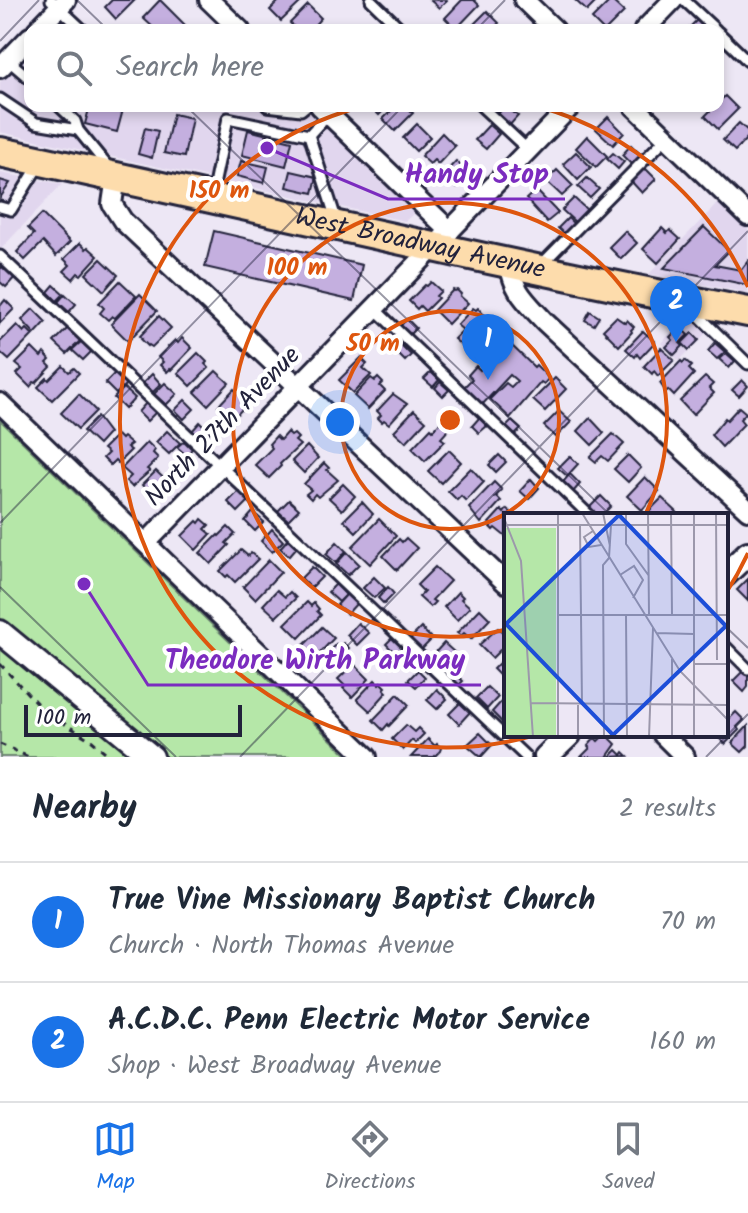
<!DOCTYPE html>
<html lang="en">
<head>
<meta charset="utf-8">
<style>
	:root { --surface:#fff; --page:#f6f6f7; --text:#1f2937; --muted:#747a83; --line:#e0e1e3; --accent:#1a73e8 }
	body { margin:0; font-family:Kalam,sans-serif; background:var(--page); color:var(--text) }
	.scale { position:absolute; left:24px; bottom:20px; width:218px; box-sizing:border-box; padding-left:8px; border:4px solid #22223b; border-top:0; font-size:22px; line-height:28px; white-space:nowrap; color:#22223b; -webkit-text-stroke:6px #fff; paint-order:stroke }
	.you { position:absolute; left:340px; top:422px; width:28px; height:28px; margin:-20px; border:6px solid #fff; border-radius:50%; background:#1a73e8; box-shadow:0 0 0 12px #1a73e833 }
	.badge { display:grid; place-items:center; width:52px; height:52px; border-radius:50%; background:var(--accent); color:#fff; font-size:26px; font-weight:700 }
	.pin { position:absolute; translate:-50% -66px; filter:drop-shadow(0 2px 4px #0008) }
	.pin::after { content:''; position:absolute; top:42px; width:28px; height:24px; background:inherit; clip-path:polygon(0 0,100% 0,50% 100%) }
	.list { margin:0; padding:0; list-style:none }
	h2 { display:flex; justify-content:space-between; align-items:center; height:104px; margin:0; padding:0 32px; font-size:34px }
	h2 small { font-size:26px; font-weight:400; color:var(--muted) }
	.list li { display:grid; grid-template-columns:52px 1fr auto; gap:24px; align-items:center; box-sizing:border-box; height:120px; padding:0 32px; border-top:2px solid var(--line) }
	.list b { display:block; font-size:30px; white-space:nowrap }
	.list p { margin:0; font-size:26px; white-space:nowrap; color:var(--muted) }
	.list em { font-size:26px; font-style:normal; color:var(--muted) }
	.icon { flex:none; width:44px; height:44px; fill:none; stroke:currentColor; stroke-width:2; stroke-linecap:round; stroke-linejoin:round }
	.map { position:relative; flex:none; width:748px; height:757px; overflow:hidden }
	.search { position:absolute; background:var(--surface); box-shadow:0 4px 12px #0003; left:24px; right:24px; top:24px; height:88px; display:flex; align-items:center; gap:20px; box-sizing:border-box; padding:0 28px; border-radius:16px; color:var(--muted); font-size:30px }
	.sheet { height:344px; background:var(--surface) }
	nav { display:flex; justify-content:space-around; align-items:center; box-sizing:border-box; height:112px; border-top:2px solid var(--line); background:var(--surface); font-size:22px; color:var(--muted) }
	nav a { display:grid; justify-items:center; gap:4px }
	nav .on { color:var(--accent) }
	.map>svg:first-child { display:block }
	.built { fill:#e1d6ee }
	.green { fill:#b5e7a8; stroke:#6c8472; stroke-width:2 }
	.building { fill:#c4afdf; stroke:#22223b; stroke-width:2 }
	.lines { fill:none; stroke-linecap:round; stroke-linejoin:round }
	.service-casing { stroke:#22223b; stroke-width:15 }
	.minor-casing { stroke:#22223b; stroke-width:24 }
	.tertiary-casing { stroke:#22223b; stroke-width:28 }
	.primary-casing { stroke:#22223b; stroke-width:34 }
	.path { stroke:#22223b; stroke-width:3; stroke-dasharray:6 6; stroke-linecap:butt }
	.service { stroke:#fff; stroke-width:9 }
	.minor { stroke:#fff; stroke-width:18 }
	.tertiary { stroke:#fff; stroke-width:22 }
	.primary { stroke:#fddcac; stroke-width:28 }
	.ticks { fill:none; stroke:#22223b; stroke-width:2; stroke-opacity:0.45 }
	.ring { fill:none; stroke:#de560e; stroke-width:4 }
	.labels { text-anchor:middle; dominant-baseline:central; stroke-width:8; stroke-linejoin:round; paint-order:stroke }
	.street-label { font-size:26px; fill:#22223b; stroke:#fff }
	.inset-road { fill:none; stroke:#9c98ab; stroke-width:2 }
	.view { fill:#1d4ed8; fill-opacity:0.15; stroke:#1d4ed8; stroke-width:4 }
	.inset-edge { fill:none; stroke:#22223b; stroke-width:4 }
	.centre { fill:#de560e; stroke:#fff; stroke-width:4 }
	.ring-label { font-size:24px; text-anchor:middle; font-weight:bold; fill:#de560e; stroke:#fff; stroke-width:8; stroke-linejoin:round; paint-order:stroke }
	.leader { fill:none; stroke:#7b2cbf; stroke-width:3 }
	.callout-dot { fill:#7b2cbf; stroke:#fff; stroke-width:3 }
	.callout-label { font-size:28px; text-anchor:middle; font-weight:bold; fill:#7b2cbf; stroke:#fff; stroke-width:8; stroke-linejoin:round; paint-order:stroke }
</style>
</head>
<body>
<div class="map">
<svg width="748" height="757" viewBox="0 0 748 757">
	<rect width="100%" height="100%" fill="#ede7f5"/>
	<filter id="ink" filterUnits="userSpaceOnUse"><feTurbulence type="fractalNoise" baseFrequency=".0125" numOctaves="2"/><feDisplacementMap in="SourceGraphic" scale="16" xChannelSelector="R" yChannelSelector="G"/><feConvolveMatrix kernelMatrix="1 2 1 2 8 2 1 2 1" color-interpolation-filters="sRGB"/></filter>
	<g filter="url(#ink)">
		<g class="built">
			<path d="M30 50V106H253L298 115 309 110 411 208 413 211 412 215 405 221 0 132V82Z"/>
			<path d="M0 173 62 184 0 250Z"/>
			<path d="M719 202 748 228V293L649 274Z"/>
			<path d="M682 321 713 326 679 361 661 343Z"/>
		</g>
		<path class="green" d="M0 420 349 757H0Z"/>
		<g class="building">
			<path d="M112 0H135L116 19 105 7Z"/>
			<path d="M160 0 190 30H156L143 18Z"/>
			<path d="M280 0H299L301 2 281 21 270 10Z"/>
			<path d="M430 0H447L439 8Z"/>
			<path d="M462 0H474L479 5 456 29 445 18Z"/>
			<path d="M575 0H598L587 11Z"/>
			<path d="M611 0 624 12 606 30H603L592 19Z"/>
			<path d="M308 5 321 18 310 30H297L290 23Z"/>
			<path d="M487 11 499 23 492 30H468Z"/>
			<path d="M697 20 707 30H687Z"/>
			<path d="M725 96 738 109 718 129 705 116 715 106H718V103Z"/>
			<path d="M87 106H124L117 132 85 124 89 109Z"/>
			<path d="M365 106H388L379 115 373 109 371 111Z"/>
			<path d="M396 106H406L413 113 395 131 383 119Z"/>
			<path d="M486 106H503L495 114Z"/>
			<path d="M505 106 518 116 508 127 496 116Z"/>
			<path d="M173 114 192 118 184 157 164 153Z"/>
			<path d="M608 117 624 133 613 145 596 129Z"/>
			<path d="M739 123 748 131V137L735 151 723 140Z"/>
			<path d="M417 124 430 137 416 151 403 138Z"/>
			<path d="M489 125 499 134 486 149 475 140Z"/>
			<path d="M145 128 158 131 152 158 138 154Z"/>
			<path d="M248 130 292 141 286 166 242 155Z"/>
			<path d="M442 133 455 146 438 164 434 160 430 164 421 156Z"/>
			<path d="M587 136 607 156 596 167 576 148Z"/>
			<path d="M631 145 641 155 632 165 622 155Z"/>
			<path d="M576 152 591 167 578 180 563 164Z"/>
			<path d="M613 153 624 162 618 169 607 159Z"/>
			<path d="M241 161 268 167 264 183 237 176Z"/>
			<path d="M456 161 470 174 457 188 443 175Z"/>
			<path d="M644 167 656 179 642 193 630 180Z"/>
			<path d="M557 170 573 186 562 196 546 181Z"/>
			<path d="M291 171 317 177 313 193 287 187Z"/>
			<path d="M587 178 599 189 590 198 578 187Z"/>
			<path d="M0 180 10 183 0 198Z"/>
			<path d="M536 190 558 213 547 222 526 199Z"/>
			<path d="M574 198 587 210 576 223 562 210Z"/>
			<path d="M42 214 70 242 56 256 43 242 25 260 17 252 34 234 28 228Z"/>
			<path d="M568 218 574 224 564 234 558 228Z"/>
			<path d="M704 227 729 251 715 265 741 270 748 261V285L664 268Z"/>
			<path d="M662 228 667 233 670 230 680 239 658 263 643 249Z"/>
			<path d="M214 231 362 265 354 301 205 267Z"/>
			<path d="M625 231 637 243 621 259 609 247Z"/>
			<path d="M80 243 86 249 88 247 98 256 81 275 78 273 73 279 64 271 70 265 64 259Z"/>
			<path d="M101 259 118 275 104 291 86 274Z"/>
			<path d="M4 265 16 276 6 287 0 282V269Z"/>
			<path d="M120 281 136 296 115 318 112 316 108 320 100 313 104 308 99 303Z"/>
			<path d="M431 282 441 291 436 296 438 298 425 311 420 306 417 309 409 301 425 285 427 286Z"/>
			<path d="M54 285 64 294 57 301 48 292Z"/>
			<path d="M453 290 455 291 457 290 461 294 460 296 468 303 448 324 434 310Z"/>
			<path d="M65 294 76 304 69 312 58 302Z"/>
			<path d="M140 294 157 311 128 341 111 324Z"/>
			<path d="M5 300 14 309 0 323V306Z"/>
			<path d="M473 308 476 310 478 308 484 315 483 317 487 321 473 340 469 336 461 345 454 339 463 330 457 325Z"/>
			<path d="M33 309 46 322 35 334 22 320Z"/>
			<path d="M590 311 599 317 594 325 585 320Z"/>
			<path d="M159 316 171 328 152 347 149 345 148 346 141 339 142 338 140 336Z"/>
			<path d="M616 317 625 323 627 320 634 327 631 330 632 332 619 346 603 330Z"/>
			<path d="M407 319 416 328 408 336 399 327Z"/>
			<path d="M17 325 24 332 27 329 33 335 9 360 0 352V342Z"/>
			<path d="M69 327 82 339 67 354 54 342Z"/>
			<path d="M494 327 499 332 500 330 506 340 495 352 482 339Z"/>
			<path d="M680 327 688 335 680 343 683 346 674 355 666 347 673 340 670 337Z"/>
			<path d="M643 331 655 342 640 358 637 354 635 357 626 349Z"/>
			<path d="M692 333 699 340 689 350 682 343Z"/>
			<path d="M182 338 192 348 171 370 170 369 167 372 160 365 163 362 158 357 175 340 178 343Z"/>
			<path d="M83 340 93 350 83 360 72 350Z"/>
			<path d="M508 342 534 367 536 365 549 378 544 384 541 382 510 418 490 399 506 383 511 387 517 381 510 375 481 406 463 388 472 379 468 375 476 366 480 370Z"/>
			<path d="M715 343 725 352 717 359 708 351Z"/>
			<path d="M401 345 411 355 405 361 395 351Z"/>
			<path d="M32 348 41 357 44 353 50 360 47 363 51 367 36 383 34 382 30 387 17 374 22 369 16 364Z"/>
			<path d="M661 348 674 360 658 376 654 371 652 374 644 366Z"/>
			<path d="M198 353 207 362 205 364 209 368 191 386 178 373Z"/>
			<path d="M726 353 735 361 729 368 719 359Z"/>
			<path d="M361 358 367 364 363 368 371 375 353 393 339 380Z"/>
			<path d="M685 360 692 366 689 369 694 374 674 396 668 390 666 392 660 383 681 361 683 363Z"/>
			<path d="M63 366 69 372 74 368 79 373 52 400 38 387 47 378 49 380Z"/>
			<path d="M216 371 229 383 208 405 195 392Z"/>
			<path d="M116 372 127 383 116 394 105 383Z"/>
			<path d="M431 372 439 380 433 387 424 379Z"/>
			<path d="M152 374 161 384 153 392 143 383Z"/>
			<path d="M705 377 713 384 709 388 714 393 693 415 680 401Z"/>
			<path d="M371 378 375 381 378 378 383 383 380 386 385 391 368 409 354 396Z"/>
			<path d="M555 378 566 389 545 411 533 400Z"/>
			<path d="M742 380 748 386 739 396 732 390Z"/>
			<path d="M440 382 449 390 443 396 435 388Z"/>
			<path d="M165 383 177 394 166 405 154 394Z"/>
			<path d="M124 388 135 398 125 409 114 398Z"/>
			<path d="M234 389 238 393 239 391 246 397 243 400 247 404 226 426 217 417 223 411 218 406Z"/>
			<path d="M79 394 96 411 78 429 61 413Z"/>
			<path d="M393 394 407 404 389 424 384 420 382 422 378 418 381 415 377 411Z"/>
			<path d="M185 400 194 409 184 419 175 410Z"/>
			<path d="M147 402 157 411 147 421 138 412Z"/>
			<path d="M739 407 746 413 740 419 744 424 722 447 711 435 725 418 727 420Z"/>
			<path d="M414 410 426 421 406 442 394 431Z"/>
			<path d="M559 411 571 422 556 437 544 426Z"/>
			<path d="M97 417 109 433 98 445 83 431Z"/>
			<path d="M479 418 487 426 479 433 472 426Z"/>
			<path d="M590 418 604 433 592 445 578 431Z"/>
			<path d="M442 420 450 428 441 438 445 441 425 461 412 448 431 428 433 430Z"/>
			<path d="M512 421 521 429 515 435 506 427Z"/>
			<path d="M200 422 210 432 202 440 192 431Z"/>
			<path d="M167 431 180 443 169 454 156 442Z"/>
			<path d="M287 432 291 436 294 434 298 438 295 441 300 445 280 464 281 466 269 478 255 465 272 448 269 444 276 436 280 440Z"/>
			<path d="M613 434 624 444 608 461 602 456 596 462 590 457Z"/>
			<path d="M117 435 121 439 123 437 131 444 127 447 131 450 118 463 115 460 110 465 103 458 108 453 103 449Z"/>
			<path d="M184 441 192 449 186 455 177 447Z"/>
			<path d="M147 442 155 450 153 453 158 458 147 469 150 471 132 487 126 481 131 476 122 468Z"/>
			<path d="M307 446 318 458 304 473 292 461Z"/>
			<path d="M449 450 461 462 441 483 428 471Z"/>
			<path d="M499 455 506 462 496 472 489 465Z"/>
			<path d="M628 455 641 468 628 482 614 469Z"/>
			<path d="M570 456 578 464 567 476 558 468Z"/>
			<path d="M324 463 329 468 327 470 338 480 318 497 315 494 311 499 306 494 311 490 304 484Z"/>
			<path d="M471 468 484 482 466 501 461 496 457 500 448 491Z"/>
			<path d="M156 471 172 486 158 501 142 485Z"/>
			<path d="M570 474 580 484 573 492 562 483Z"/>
			<path d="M645 477 659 491 642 510 627 496Z"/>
			<path d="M531 479 539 488 529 499 520 491Z"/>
			<path d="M494 482 502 490 494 498 497 497 501 501 481 523 469 508Z"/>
			<path d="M343 484 355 496 342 510 329 498Z"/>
			<path d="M239 491 249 501 238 512 228 502Z"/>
			<path d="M601 496 611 506 602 515H595L589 508Z"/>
			<path d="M662 498 677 512 674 515H648L646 514Z"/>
			<path d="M289 500 299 509 288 520 278 511Z"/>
			<path d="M362 502 373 514 356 532 344 520Z"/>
			<path d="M507 509 514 515H506V537L495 528 493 530 490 527 492 525 489 523 501 510 504 513Z"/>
			<path d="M253 512 264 522 255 531 245 521Z"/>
			<path d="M202 519 209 525 205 529 211 534 196 550 182 536 197 521 199 523Z"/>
			<path d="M379 519 396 536 370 564 352 547Z"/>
			<path d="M228 527 235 534 226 543 229 545 211 564 200 553 218 535 219 536Z"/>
			<path d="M272 529 283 541 272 552 261 541Z"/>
			<path d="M406 538 417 548 397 570 383 556 399 539 402 542Z"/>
			<path d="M288 539 297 547 289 556 280 548Z"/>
			<path d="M337 542 346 551 336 563 326 554Z"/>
			<path d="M241 550 248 556 251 553 258 559 235 582 228 575 226 577 220 571Z"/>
			<path d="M347 552 359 564 348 575 336 564Z"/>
			<path d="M269 560 281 572 255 599 243 587Z"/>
			<path d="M312 567 322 577 311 588 301 578Z"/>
			<path d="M435 567 450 581 432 600 435 602 430 607 419 597 424 592 417 585Z"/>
			<path d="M374 577 385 588 374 598 363 588Z"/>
			<path d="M748 579V601L737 590Z"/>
			<path d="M336 584 346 595 339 602 328 592Z"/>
			<path d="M388 587 394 594 384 604 378 598Z"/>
			<path d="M277 590 285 597 290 592 296 598 276 617 263 605Z"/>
			<path d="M458 592 463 597 461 599 470 607 457 620 444 607Z"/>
			<path d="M347 594 357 603 347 614 337 605Z"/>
			<path d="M307 602 311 606 314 603 319 609 317 611 321 615 299 638 285 624Z"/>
			<path d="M480 609 490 619 471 639 464 633 461 636 457 633Z"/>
			<path d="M358 623 369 633 357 645 347 635Z"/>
			<path d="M322 627 334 638 315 658 303 646Z"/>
			<path d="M421 628 432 639 421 650 410 639Z"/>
			<path d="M498 628 506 635V644L492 658 479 645Z"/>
			<path d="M392 638 401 647 396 654 386 644Z"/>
			<path d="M343 643 349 648 345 652 347 655 331 672 328 669 326 671 318 663 336 644 339 647Z"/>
			<path d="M444 643 455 653 444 665 433 655Z"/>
			<path d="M403 649 413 658 406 665 396 656Z"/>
			<path d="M506 656V682L493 669Z"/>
			<path d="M354 664 369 679 352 697 343 688 345 686 338 679Z"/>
			<path d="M418 670 425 677 416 687 408 680Z"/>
			<path d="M743 671 748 675V687L744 692 733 681Z"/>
			<path d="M453 672 463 681 458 686 448 677Z"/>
			<path d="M375 680 379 684 381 682 386 687 384 689 387 692 370 711 357 699Z"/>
			<path d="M487 687 498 697 487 709 476 698Z"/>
			<path d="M437 689 447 699 437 709 427 700Z"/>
			<path d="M398 694 409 705 389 726 388 724 383 730 373 720Z"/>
			<path d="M501 702 506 707V720L503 723 492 712Z"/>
			<path d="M460 703 470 712 459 724 449 714Z"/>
			<path d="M736 712 744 720 737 727 739 730 725 744 716 735H726V716L729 719Z"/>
			<path d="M406 725 414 732 418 728 424 734 415 743 412 740 403 750 392 739Z"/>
			<path d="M748 726V746L742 752 732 743Z"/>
			<path d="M480 733 492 745 481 757 467 745Z"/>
			<path d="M604 735H607L616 744 607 757H581L590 748 588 746 595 738 598 741Z"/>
			<path d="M428 739 435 746 437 744 441 748 440 751 434 757H411Z"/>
			<path d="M617 750 622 755 624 752 628 756 610 757Z"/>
		</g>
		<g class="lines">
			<defs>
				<g id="service">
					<path d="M51 0 83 30"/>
					<path d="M371 0 402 30"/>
					<path d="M684 0 716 30"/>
					<path d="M718 32 748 61"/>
					<path d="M8 60 30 79"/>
					<path d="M0 99 36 123 78 130"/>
					<path d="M59 106 75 121 78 130 109 168"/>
					<path d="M267 106 301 110 306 106"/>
					<path d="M481 106 528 150"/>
					<path d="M309 135 328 114"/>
					<path d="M212 195 228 118 309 135 336 219"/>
					<path d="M0 207 11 210 39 165"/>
					<path d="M0 256 526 757"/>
					<path d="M540 266 667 137"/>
					<path d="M374 308 589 515"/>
					<path d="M693 310 748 364"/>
					<path d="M726 647 748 669"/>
				</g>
				<g id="minor">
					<path d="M209 0 240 30"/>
					<path d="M524 0 555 30"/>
					<path d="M37 30 66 0"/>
					<path d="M644 30 673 0"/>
					<path d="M0 68 30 37"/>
					<path d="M320 106 450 231"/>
					<path d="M634 106 748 216"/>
					<path d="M116 177 112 204 123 221 506 583"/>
					<path d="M509 262C514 293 525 300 545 322L748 510"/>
					<path d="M0 403 367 757"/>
					<path d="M146 543 571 106"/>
					<path d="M663 735 685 757"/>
				</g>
				<g id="tertiary">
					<path d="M726 574 748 553"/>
					<path d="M0 632 152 757"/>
					<path d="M546 757 569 735"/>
				</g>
				<g id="primary">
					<path id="s1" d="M0 152C249 205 498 264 748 312"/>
				</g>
			</defs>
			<use href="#service" class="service-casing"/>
			<use href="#minor" class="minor-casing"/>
			<use href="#tertiary" class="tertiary-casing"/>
			<use href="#primary" class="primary-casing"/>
			<g class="path">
				<path d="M0 664 44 711 91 740 111 757"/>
				<path d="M0 744 29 757"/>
			</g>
			<use href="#service" class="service"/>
			<use href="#minor" class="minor"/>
			<use href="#tertiary" class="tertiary"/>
			<use href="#primary" class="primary"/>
		</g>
	</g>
	<path class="ticks" d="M77 0 108 30M476 30 505 0M0 41 39 0M186 106 610 515M0 523 403 106M0 587 176 757M726 627 748 648M240 757 748 231M706 757 748 714"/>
	<g class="ring">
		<circle cx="450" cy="420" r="109"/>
		<path d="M504 630A217 217 0 1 1 646 513"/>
		<path d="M748 553A326 326 0 0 1 726 593M532 736A326 326 0 0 1 360 107M540 107A326 326 0 0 1 748 287"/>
	</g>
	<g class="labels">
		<g class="street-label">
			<text stroke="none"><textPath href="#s1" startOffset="430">West Broadway Avenue</textPath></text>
			<text transform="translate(223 427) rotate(-46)">North 27th Avenue</text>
		</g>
	</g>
	<g transform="translate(504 513)">
		<rect width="224" height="224" fill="#ede7f5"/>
		<path d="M0 15H52V224H0Z" fill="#b5e7a8"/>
		<path class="inset-road" d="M78 0 176 158 224 207M99 0 106 33M122 0V31L145 63M144 0 145 102M167 0 168 102M190 0V224M212 0 213 147M0 5 17 48 29 224M0 12H224M76 12 78 192M89 18 80 24 85 34 97 32M116 62 130 53 139 67 129 85M55 102H224M122 102 123 224M152 120 190 121M190 151H224M27 190 224 192M54 224V0M74 224V192M100 224 99 52 105 45 107 12M145 224 149 115M168 224V146"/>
		<path class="view" d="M115 2 222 113 109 222 2 111Z"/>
		<rect width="224" height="224" class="inset-edge"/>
	</g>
	<circle cx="450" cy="420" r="12" class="centre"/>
	<g class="ring-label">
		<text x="219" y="198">150 m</text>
		<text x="297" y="275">100 m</text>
		<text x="373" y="351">50 m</text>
	</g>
	<path class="leader" d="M267 148L388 199H565M84 584L148 685H481"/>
	<g class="callout-dot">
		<circle cx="267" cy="148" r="8"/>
		<circle cx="84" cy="584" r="8"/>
	</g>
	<g class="callout-label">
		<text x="477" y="183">Handy Stop</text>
		<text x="315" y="669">Theodore Wirth Parkway</text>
	</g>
</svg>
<div class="scale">100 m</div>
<div class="you"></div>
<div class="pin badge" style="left:488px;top:380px">1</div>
<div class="pin badge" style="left:676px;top:342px">2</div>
<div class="search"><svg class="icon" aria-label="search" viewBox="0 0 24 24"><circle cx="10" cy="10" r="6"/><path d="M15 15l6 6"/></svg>Search here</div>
</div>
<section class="sheet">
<h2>Nearby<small>2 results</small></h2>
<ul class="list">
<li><span class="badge">1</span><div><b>True Vine Missionary Baptist Church</b><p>Church · North Thomas Avenue</p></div><em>70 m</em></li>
<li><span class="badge">2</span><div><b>A.C.D.C. Penn Electric Motor Service</b><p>Shop · West Broadway Avenue</p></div><em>160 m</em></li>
</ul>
</section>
<nav>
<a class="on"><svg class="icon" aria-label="map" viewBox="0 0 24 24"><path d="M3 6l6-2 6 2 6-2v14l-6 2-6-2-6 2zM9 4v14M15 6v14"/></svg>Map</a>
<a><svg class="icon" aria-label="directions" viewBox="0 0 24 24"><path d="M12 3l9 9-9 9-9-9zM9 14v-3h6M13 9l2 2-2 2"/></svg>Directions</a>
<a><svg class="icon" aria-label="saved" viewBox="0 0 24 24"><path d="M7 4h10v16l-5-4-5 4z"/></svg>Saved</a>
</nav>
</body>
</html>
